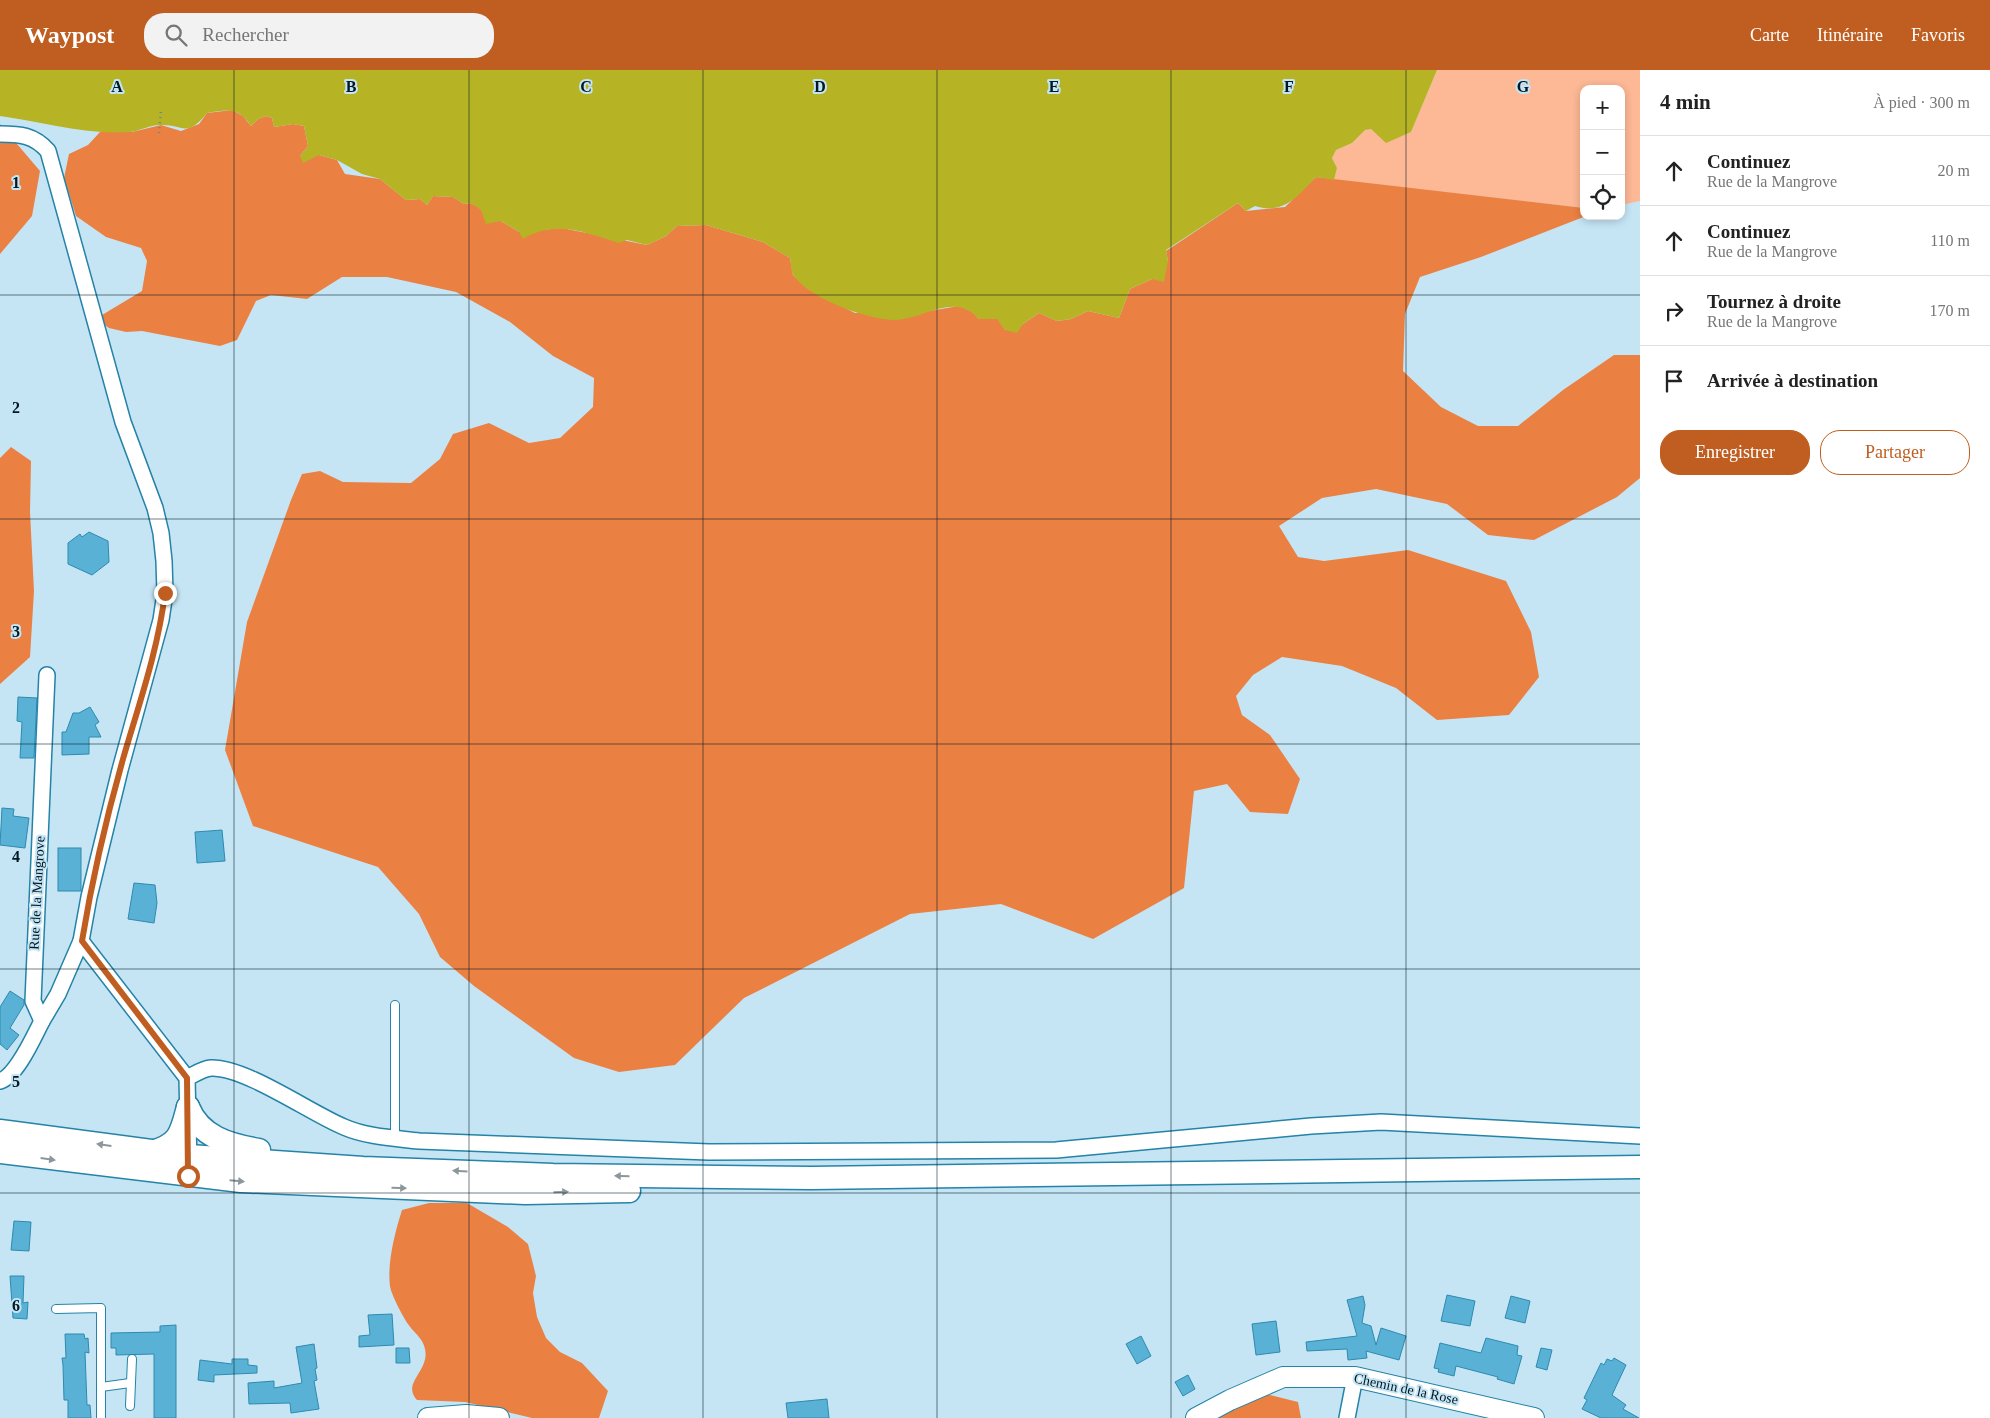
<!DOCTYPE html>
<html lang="fr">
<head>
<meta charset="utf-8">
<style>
	:root { --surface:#fff; --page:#f2f2f2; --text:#222; --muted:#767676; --line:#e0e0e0; --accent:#bf5e20 }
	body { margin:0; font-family:Georgia,serif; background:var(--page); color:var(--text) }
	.controls { position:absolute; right:15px; top:15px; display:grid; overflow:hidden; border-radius:10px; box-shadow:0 2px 8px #0003 }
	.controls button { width:45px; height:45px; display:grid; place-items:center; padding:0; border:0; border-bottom:1px solid var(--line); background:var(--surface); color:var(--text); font:25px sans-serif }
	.stop { position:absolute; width:15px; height:15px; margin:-11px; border:4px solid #bf5e20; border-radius:50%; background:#fff }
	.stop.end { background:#bf5e20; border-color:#fff; box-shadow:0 1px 5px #0008 }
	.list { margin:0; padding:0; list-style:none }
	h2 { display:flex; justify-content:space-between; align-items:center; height:65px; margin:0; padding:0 20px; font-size:21px }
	h2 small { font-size:16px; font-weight:400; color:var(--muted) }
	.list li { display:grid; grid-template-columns:32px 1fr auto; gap:15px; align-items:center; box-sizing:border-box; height:70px; padding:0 20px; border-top:1px solid var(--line) }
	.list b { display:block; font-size:19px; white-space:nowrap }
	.list p { margin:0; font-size:16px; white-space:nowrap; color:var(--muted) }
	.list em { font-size:16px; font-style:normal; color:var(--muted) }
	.actions { display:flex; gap:10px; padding:15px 20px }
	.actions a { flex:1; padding:11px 0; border:1px solid var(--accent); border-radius:20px; text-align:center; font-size:18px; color:var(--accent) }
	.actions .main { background:var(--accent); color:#fff }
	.icon { flex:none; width:28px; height:28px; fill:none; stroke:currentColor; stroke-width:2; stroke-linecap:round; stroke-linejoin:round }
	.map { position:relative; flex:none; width:1640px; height:1348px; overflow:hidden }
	header { display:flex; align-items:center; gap:30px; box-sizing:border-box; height:70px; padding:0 25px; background:var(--accent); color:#fff }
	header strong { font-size:24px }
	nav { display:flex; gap:28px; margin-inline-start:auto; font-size:18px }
	.search { width:350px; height:45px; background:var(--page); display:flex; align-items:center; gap:12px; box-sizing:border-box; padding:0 18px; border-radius:20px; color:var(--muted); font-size:19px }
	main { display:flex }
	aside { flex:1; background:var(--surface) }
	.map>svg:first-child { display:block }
	.green { fill:#fdb895 }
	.forest { fill:#eb8043 }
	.water { fill:#b6b325 }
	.building { fill:#5ab1d6; stroke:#2e8aae }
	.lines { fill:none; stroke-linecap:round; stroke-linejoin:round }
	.service-casing { stroke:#2483a6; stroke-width:10 }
	.minor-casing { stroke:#2483a6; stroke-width:18 }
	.secondary-casing { stroke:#2483a6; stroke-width:22 }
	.primary-casing { stroke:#2483a6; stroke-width:25 }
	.path { stroke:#698592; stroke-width:2.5; stroke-dasharray:1 4; stroke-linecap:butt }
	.service { stroke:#fff; stroke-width:8 }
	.minor { stroke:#fff; stroke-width:15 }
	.secondary { stroke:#fff; stroke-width:20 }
	.primary { stroke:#fff; stroke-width:22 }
	.oneway { fill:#8c979c }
	.route { stroke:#bf5e20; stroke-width:6 }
	.grid { fill:none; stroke:#001823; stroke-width:1; stroke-opacity:0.55 }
	.labels { text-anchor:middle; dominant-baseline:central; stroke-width:4; stroke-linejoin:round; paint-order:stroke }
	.street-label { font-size:14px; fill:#001823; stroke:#c5e5f5 }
	.grid-label { font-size:16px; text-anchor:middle; font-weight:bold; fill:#001823; stroke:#c5e5f5; stroke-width:4; stroke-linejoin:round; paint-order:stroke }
</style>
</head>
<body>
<header>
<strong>Waypost</strong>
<div class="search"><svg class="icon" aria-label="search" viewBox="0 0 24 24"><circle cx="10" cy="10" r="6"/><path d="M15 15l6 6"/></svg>Rechercher</div>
<nav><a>Carte</a><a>Itinéraire</a><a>Favoris</a></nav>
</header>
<main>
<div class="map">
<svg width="1640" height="1348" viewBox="0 0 1640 1348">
	<rect width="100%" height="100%" fill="#c5e5f5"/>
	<path class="green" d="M1437 0H1640V131L1621 135V19H1584V138L1334 110 1337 98 1332 88 1336 80 1352 73 1365 60 1371 59 1386 72 1411 62Z"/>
	<g class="forest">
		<path d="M232 40 243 46 251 56 258 49 266 46 272 48 274 57 293 54 304 56 308 76 300 86 319 85 337 90 345 104 380 109 406 130 420 129 427 135 433 126 453 127 464 134 471 133 519 162 562 158 647 175 666 166 677 156 706 155 763 172 790 188 793 205 808 219 855 243 929 241 959 236 973 242 979 249H998L1005 260 1023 254 1039 243 1057 251 1071 249 1088 241 1119 248 1130 219 1152 209 1168 191 1166 181 1238 133 1246 141 1285 137 1316 107 1584 138V146H1586L1481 187 1420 207 1405 244 1403 301 1441 337 1478 356H1518L1563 320 1614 285H1640V408L1617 427 1534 470 1488 465 1447 434 1376 419 1322 428 1279 456 1298 487 1324 491 1408 480 1506 511 1531 562 1539 607 1509 645 1437 650 1396 618 1342 596 1282 587 1253 605 1236 626 1242 645 1270 665 1300 709 1288 744 1250 742 1227 714 1194 721 1184 818 1093 869 1001 834 910 844 744 928 675 995 619 1002 574 988 474 916 440 887 419 844 378 797 253 756 225 680 247 552 291 430 302 404 320 401 343 412 411 413 440 389 453 364 489 353 529 373 560 368 593 337 594 308 553 286 510 252 456 222 387 207H342L307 229 271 225 256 231 237 270 220 276 142 261 126 262 109 258 103 254 102 245 142 221 147 191 141 178 106 167 76 146 64 108 69 84 88 75 100 62H132L161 55 181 61 199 54 207 43Z"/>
		<path d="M0 54 40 101 32 146 0 184Z"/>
		<path d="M11 377 31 391 30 442 34 521 30 587 0 614V388Z"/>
		<path d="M429 1133H467L508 1157 528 1174 536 1206 533 1223 537 1247 546 1268 560 1282 582 1293 608 1321 599 1348H532L465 1332 417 1330C401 1313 430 1301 425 1279 423 1268 414 1263 408 1254 403 1247 391 1224 390 1216 387 1193 395 1162 402 1140Z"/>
		<path d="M1266 1324 1298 1332 1301 1348H1213Z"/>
	</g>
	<path class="water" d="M0 0H1437L1411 62 1386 73 1371 59 1365 60 1352 73 1336 80 1332 88 1337 98 1334 110 1316 107C1298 126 1284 145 1255 136L1246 141 1238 133 1166 180 1168 191 1164 212 1152 209 1130 219 1119 248 1088 241 1071 249 1057 251 1039 243 1023 254 1017 263 1005 260 997 249H979C955 222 926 248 897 250 870 251 810 229 794 206 791 202 791 193 790 188L763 172 706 155 677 156 666 166 647 175 627 170 619 173C585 163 557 149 523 169L519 162 501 151 486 154 481 140 471 133 464 134 453 127 433 126 427 135 420 129 406 130 380 109 362 104 337 90 319 85 303 93 300 86 308 76 304 56 293 54 274 57 272 48 266 46 258 49 251 56C238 36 227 40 207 43 186 69 184 54 160 55 149 55 140 61 130 62 87 65 42 52 0 46Z"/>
	<g class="building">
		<path d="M89 462 108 471 109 492 92 505 68 494V473L80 464 82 467Z"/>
		<path d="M18 627 37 628 34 688H20L22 652 17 651Z"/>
		<path d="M90 637 99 652 95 655 101 667H89V684L62 685V662H66L73 643H79Z"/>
		<path d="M2 738 14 739 13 746 29 748 25 778 0 775Z"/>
		<path d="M222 760 225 791 197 793 195 762Z"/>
		<rect x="58" y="778" width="23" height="43"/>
		<path d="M134 813 155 815 157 833 154 853 128 849Z"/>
		<path d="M10 921 24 930V935L10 958 19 965 7 980 0 974V937Z"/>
		<path d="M14 1151 31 1152 29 1181 11 1180Z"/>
		<path d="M10 1206H24L23 1233 28 1232 27 1249 13 1248Z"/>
		<path d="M1447 1225 1475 1231 1470 1256 1441 1251Z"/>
		<path d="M1363 1226 1365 1235 1362 1253 1371 1256 1376 1275 1381 1258 1406 1266 1399 1290 1366 1281 1367 1288 1348 1290 1347 1279 1307 1281 1306 1272 1357 1266 1347 1230Z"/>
		<path d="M1511 1226 1530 1231 1525 1253 1505 1248Z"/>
		<path d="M392 1244 394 1275 359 1277V1266L370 1265 368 1245Z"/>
		<path d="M1276 1251 1280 1282 1256 1285 1252 1254Z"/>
		<path d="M176 1255V1348H154V1284L116 1285V1278H111V1263L160 1262V1256Z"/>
		<path d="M65 1264H84L85 1269 88 1268 89 1283 85 1282 87 1335H90L91 1348H68V1330H64L63 1295 62 1288H66Z"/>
		<path d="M1141 1266 1151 1286 1137 1294 1126 1274Z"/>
		<path d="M1486 1268 1518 1276 1517 1285 1522 1286 1514 1314 1497 1309 1498 1307 1456 1296 1454 1306 1438 1302 1439 1299 1434 1298 1440 1273 1481 1283Z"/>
		<path d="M314 1274 317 1298 315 1299 317 1310 314 1311 319 1339 291 1343 290 1333 249 1334 248 1313 274 1311V1318L302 1313 296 1277Z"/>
		<path d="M396 1278H409L410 1293H396Z"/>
		<path d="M1541 1278 1552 1280 1547 1300 1536 1297Z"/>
		<path d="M1614 1288 1626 1295 1612 1325 1626 1335 1623 1339 1639 1348H1601L1582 1339 1587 1330 1584 1328 1601 1293 1604 1295 1607 1289 1612 1291Z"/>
		<path d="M232 1289H248V1295L257 1296V1303L214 1305V1312L198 1310 200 1290 232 1294Z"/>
		<path d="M1188 1305 1195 1319 1183 1326 1175 1312Z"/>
		<path d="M827 1329 829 1348H788L786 1333Z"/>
	</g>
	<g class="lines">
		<defs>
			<g id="service">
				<path d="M395 935V1068"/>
				<path d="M56 1239 101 1238V1348"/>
				<path d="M101 1317 130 1313"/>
				<path d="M130 1336 132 1289"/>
			</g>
			<g id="minor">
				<path d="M0 64C20 64 34 65 48 81L123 352 155 438 161 463 164 491 165 523 161 550 120 700 89 827 81 871 187 1008 189 1095"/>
				<path d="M47 605 33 931 42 951 58 924 81 871"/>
				<path d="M187 1008C195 1004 202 999 211 998 246 997 310 1043 344 1057 367 1067 394 1068 419 1071L709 1082 1056 1080 1311 1056 1381 1052 1640 1066"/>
				<path d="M0 1011C17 1006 34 966 42 951"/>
				<path d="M1347 1348 1355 1307"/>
			</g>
			<g id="secondary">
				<path d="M428 1348 466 1345 499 1348"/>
				<path d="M1196 1348 1230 1330 1283 1307H1355L1534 1348"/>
			</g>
			<g id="primary">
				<path d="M188 1037C200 1067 229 1075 259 1080"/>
				<path d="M0 1061 189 1086 363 1098 553 1105 811 1108 1640 1097"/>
				<path d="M0 1082 241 1111 525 1123 629 1121"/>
				<path d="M152 1082C180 1074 181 1063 188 1037"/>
			</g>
		</defs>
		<use href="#service" class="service-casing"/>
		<use href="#minor" class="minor-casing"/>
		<use href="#secondary" class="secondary-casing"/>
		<use href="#primary" class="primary-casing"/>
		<path class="path" d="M159 63 161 41"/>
		<use href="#service" class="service"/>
		<use href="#minor" class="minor"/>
		<use href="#secondary" class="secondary"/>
		<use href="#primary" class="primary"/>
	</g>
	<defs><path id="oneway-solid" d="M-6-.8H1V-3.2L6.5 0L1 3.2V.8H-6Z" transform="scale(1.25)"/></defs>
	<g class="oneway">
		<use href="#oneway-solid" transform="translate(104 1075) rotate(-172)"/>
		<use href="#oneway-solid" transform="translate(48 1089) rotate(8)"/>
		<use href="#oneway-solid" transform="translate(460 1101) rotate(-177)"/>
		<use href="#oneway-solid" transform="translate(622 1106) rotate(-179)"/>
		<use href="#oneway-solid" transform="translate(237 1111) rotate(5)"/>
		<use href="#oneway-solid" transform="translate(399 1118) rotate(2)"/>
		<use href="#oneway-solid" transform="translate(561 1122) rotate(-1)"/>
	</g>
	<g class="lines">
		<path class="route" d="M165 523C158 580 139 634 123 689 106 749 92 810 82 871L187 1008 188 1106"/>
	</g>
	<path class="grid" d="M234 0V1348M469 0V1348M703 0V1348M937 0V1348M1171 0V1348M1406 0V1348M0 225H1640M0 449H1640M0 674H1640M0 899H1640M0 1123H1640"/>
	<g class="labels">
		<g class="street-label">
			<text transform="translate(37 823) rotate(-87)">Rue de la Mangrove</text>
			<text transform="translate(1406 1319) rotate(12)">Chemin de la Rose</text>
		</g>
	</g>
	<g class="grid-label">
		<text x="117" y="22">A</text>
		<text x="351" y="22">B</text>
		<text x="586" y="22">C</text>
		<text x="820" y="22">D</text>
		<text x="1054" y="22">E</text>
		<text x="1289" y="22">F</text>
		<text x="1523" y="22">G</text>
		<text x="16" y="118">1</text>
		<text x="16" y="343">2</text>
		<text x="16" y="567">3</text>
		<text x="16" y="792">4</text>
		<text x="16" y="1017">5</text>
		<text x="16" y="1241">6</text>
	</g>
</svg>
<div class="controls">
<button>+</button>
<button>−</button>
<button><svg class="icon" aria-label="locate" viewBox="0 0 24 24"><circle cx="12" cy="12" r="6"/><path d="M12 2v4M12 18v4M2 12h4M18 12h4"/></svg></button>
</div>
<div class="stop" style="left:188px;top:1106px"></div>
<div class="stop end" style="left:165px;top:523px"></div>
</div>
<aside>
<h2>4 min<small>À pied · 300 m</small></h2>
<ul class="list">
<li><svg class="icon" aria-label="ahead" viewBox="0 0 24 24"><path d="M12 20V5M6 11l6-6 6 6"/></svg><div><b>Continuez</b><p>Rue de la Mangrove</p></div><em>20 m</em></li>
<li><svg class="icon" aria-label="ahead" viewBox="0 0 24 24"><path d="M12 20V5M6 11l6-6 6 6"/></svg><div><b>Continuez</b><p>Rue de la Mangrove</p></div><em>110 m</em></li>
<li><svg class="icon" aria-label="right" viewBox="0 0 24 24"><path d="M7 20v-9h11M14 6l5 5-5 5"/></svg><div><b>Tournez à droite</b><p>Rue de la Mangrove</p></div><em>170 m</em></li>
<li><svg class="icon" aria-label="arrive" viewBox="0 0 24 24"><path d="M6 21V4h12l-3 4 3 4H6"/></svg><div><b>Arrivée à destination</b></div></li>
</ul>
<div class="actions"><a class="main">Enregistrer</a><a>Partager</a></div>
</aside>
</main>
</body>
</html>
